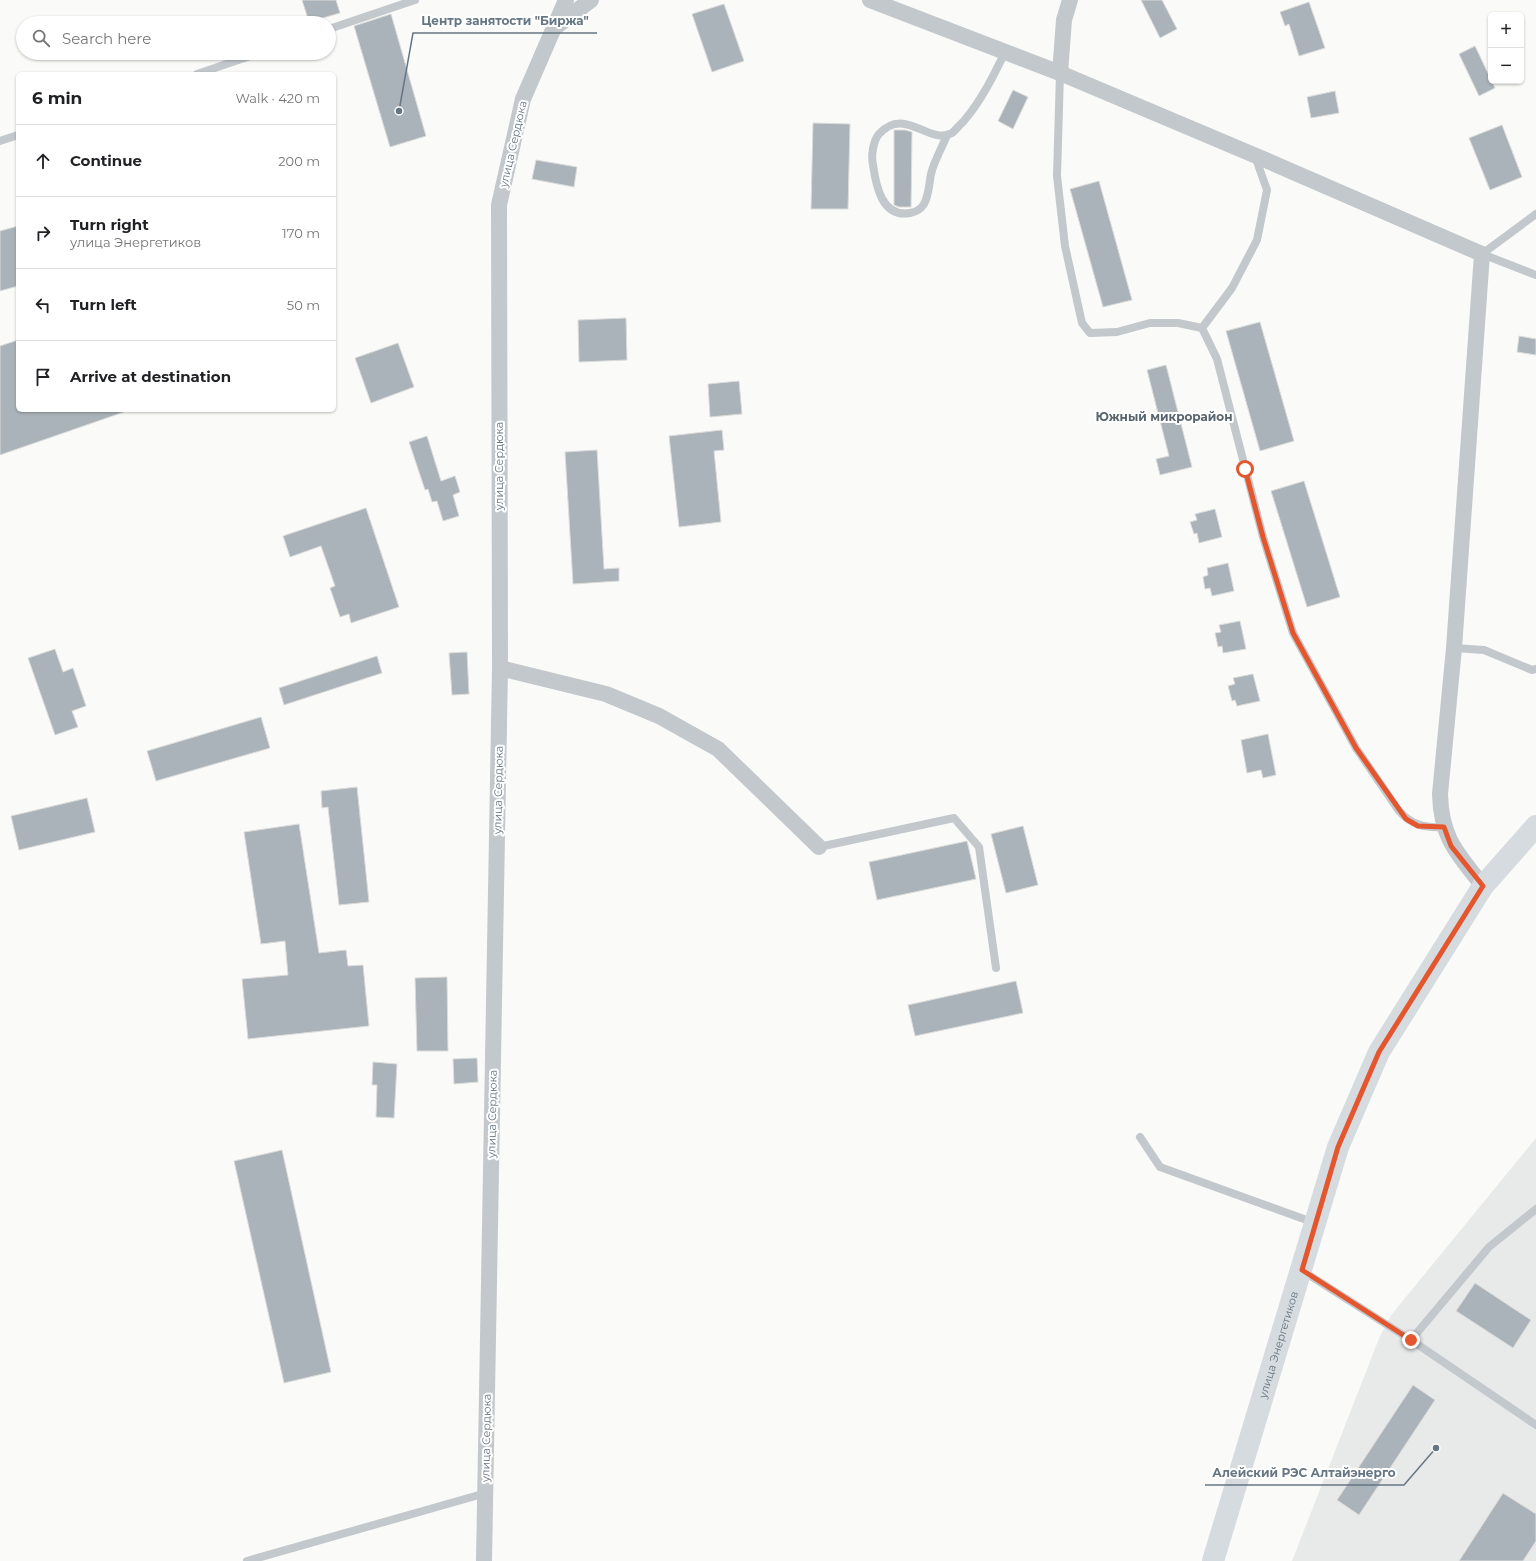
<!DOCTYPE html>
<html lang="en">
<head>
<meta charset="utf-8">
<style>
	:root { --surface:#fff; --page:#f6f6f6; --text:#202124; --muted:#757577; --line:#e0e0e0 }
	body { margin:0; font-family:Montserrat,sans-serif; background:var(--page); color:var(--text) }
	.controls { position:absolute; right:12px; top:12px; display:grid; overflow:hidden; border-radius:6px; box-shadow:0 1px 3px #0004 }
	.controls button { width:36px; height:36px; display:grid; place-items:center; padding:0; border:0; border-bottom:1px solid var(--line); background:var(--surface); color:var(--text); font:20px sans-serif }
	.stop { position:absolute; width:12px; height:12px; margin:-9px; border:3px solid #e4572e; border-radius:50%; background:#fff }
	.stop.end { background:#e4572e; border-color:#fff; box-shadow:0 1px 4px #0008 }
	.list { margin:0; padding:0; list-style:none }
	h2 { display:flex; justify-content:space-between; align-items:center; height:52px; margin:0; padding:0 16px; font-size:17px }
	h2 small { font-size:13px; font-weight:400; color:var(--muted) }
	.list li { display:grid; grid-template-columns:26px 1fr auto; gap:12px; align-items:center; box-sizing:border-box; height:72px; padding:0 16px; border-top:1px solid var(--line) }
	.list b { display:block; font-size:15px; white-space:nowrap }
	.list p { margin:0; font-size:13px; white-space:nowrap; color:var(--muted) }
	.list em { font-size:13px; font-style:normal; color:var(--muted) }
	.icon { flex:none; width:22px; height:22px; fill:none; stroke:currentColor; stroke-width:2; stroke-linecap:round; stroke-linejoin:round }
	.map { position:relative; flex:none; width:1536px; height:1561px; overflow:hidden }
	.search { position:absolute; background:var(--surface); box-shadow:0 1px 3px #0004; left:16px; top:16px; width:320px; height:44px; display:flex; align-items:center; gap:10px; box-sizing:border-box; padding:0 14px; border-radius:22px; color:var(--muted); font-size:15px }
	.panel { position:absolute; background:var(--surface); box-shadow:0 1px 3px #0004; left:16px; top:72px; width:320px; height:340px; border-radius:6px }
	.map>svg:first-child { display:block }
	.built { fill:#e8e9e9 }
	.building { fill:#aab3b9; stroke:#dcdcda }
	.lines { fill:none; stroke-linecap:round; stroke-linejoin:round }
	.service { stroke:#c3c8cc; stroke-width:8 }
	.minor { stroke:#c3c8cc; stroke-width:16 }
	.secondary { stroke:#d6dbdf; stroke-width:22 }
	.route { stroke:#e4572e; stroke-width:5 }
	.labels { text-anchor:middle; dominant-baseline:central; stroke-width:4; stroke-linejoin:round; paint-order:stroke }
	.street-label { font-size:11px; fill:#657683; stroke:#fff }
	.neighbourhood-label { font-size:12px; font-weight:bold; fill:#57646e; stroke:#fff }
	.leader { fill:none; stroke:#657683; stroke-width:1.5 }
	.callout-dot { fill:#657683; stroke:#fff; stroke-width:1.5 }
	.callout-label { font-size:12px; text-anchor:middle; font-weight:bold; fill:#657683; stroke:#fff; stroke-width:4; stroke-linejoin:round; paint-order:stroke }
</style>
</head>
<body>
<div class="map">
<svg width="1536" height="1561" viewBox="0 0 1536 1561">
	<rect width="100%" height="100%" fill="#fafaf8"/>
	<path class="built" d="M1536 1138V1561H1292L1380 1336 1392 1314Z"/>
	<g class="building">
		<path d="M302 0H336L340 13 309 22Z"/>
		<path d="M1141 0H1162L1177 29 1160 38Z"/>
		<path d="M1309 2 1325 48 1299 56 1289 24 1285 26 1280 12Z"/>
		<path d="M724 4 744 61 712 72 692 14Z"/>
		<path d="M391 14 426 136 390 147 354 26Z"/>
		<path d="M1475 46 1495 88 1479 96 1459 54Z"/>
		<path d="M1013 90 1028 97 1013 129 998 121Z"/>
		<path d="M1335 91 1339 113 1311 118 1307 97Z"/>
		<path d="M813 123 850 124 848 209H811Z"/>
		<path d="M1502 125 1522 177 1490 190 1469 138Z"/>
		<path d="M894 130H905L912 132 911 207H899L894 205Z"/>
		<path d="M536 160 577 167 574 187 532 179Z"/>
		<path d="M1099 181 1132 300 1103 307 1070 189Z"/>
		<path d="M18 226V286L0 291V231Z"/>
		<path d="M626 318 627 360 579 362 578 320Z"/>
		<path d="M1260 322 1294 441 1260 451 1226 331Z"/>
		<path d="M1519 336 1536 339V355L1517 352Z"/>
		<path d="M18 340V410H124V412L0 455V346Z"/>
		<path d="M398 343 414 387 371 403 355 358Z"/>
		<path d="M1166 365 1192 467 1160 475 1156 459 1169 456 1147 370Z"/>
		<path d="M739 381 742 414 710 417 708 384Z"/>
		<path d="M722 430 724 450 714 451 721 522 679 527 669 436Z"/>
		<path d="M427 436 441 481 455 476 460 492 453 495 459 516 443 521 437 501 432 502 428 489 425 490 409 442Z"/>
		<path d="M597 450 604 569 619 568V581L573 584 565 452Z"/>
		<path d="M1304 481 1340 597 1307 607 1271 491Z"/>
		<path d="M366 508 399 607 351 623 349 614 340 617 330 588 335 586 321 546 290 557 283 536Z"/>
		<path d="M1215 509 1222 537 1199 543 1197 533 1194 534 1190 522 1197 520 1195 514Z"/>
		<path d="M1228 563 1234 591 1212 596 1210 588 1205 589 1203 577 1208 575 1207 568Z"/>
		<path d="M1240 621 1246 649 1223 653 1222 646 1218 647 1215 633 1221 632 1219 625Z"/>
		<path d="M55 649 63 672 73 668 86 706 72 711 78 727 55 735 28 658Z"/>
		<path d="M467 652 469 694 452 695 449 653Z"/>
		<path d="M377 656 382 673 284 705 279 688Z"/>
		<path d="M1253 674 1260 701 1237 706 1235 700 1232 701 1228 686 1235 684 1233 678Z"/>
		<path d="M261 717 270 748 156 781 147 751Z"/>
		<path d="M1268 734 1276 775 1263 778 1261 770 1247 773 1241 740Z"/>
		<path d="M357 787 369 902 339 905 328 807 322 808 321 791Z"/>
		<path d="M87 798 95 832 19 850 11 816Z"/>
		<path d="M299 824 319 953 346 950 348 966 363 965 369 1026 248 1039 242 979 288 975 285 941 261 944 244 832Z"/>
		<path d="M1023 826 1038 885 1006 893 991 834Z"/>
		<path d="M967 841 976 879 877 900 869 862Z"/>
		<path d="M447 977 448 1051H417L415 978Z"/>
		<path d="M1016 981 1023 1013 915 1036 908 1005Z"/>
		<path d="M477 1058 478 1082 454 1084 453 1059Z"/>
		<path d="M373 1062 397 1064 394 1118 376 1117 377 1085H372Z"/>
		<path d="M282 1150 331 1372 284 1383 234 1161Z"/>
		<path d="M1475 1283 1531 1320 1513 1348 1456 1311Z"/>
		<path d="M1413 1385 1435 1400 1359 1515 1337 1500Z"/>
		<path d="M1503 1493 1536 1514V1541L1523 1561H1459Z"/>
	</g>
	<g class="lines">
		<g class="service">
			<path d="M329 29 415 0"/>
			<path d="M1060 73 1057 176 1065 246 1082 323 1090 333 1117 332 1150 323H1178L1202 328"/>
			<path d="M197 74 259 53"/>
			<path d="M947 135C942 148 934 161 931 174 929 184 929 195 924 204 921 209 916 212 910 213 882 218 876 186 873 165 871 156 873 141 879 134 905 105 929 146 952 133 956 130 959 125 963 122 981 101 993 77 1005 52"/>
			<path d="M0 141 18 135"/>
			<path d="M1255 156 1267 190 1257 240 1232 288 1202 328 1217 359 1263 537 1293 633 1356 748 1399 811C1412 825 1424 828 1443 827"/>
			<path d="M1536 214 1482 254 1536 275"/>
			<path d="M1454 648 1484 650 1532 670 1536 669"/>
			<path d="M819 847 954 818 979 847 996 968"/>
			<path d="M1140 1137 1160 1167 1315 1223"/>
			<path d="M1301 1270 1411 1340 1536 1425"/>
			<path d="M1411 1340 1489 1247 1536 1209"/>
			<path d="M247 1561 486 1493"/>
		</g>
		<g class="minor">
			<path d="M870 0 1060 73 1254 155 1482 254 1454 648 1440 794C1441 838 1457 853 1483 886"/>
			<path d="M554 28 591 0"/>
			<path d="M1060 73 1064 20 1070 0"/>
			<path d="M500 668 606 694 659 716 718 749 819 847"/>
			<path d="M484 1561 500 668 499 205 523 99 566 0"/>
		</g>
		<path class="secondary" id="s1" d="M1213 1561 1338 1147 1379 1052 1483 886 1536 826"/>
	</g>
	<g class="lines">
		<path class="route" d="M1245 469 1263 537 1293 633 1356 748 1406 819 1418 826 1444 827 1451 846 1483 886 1379 1052 1338 1147 1302 1270 1411 1340"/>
	</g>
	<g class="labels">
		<g class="street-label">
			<text transform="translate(513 144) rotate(-77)">улица Сердюка</text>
			<text transform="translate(499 466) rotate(-90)">улица Сердюка</text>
			<text transform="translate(498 790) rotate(-89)">улица Сердюка</text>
			<text transform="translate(492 1114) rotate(-89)">улица Сердюка</text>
			<text stroke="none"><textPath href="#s1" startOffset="226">улица Энергетиков</textPath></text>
			<text transform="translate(486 1438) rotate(-89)">улица Сердюка</text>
		</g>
		<g class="neighbourhood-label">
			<text x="1164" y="416">Южный микрорайон</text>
		</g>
	</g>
	<path class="leader" d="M399 111L413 33H597M1436 1448L1404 1485H1205"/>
	<g class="callout-dot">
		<circle cx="399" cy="111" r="4"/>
		<circle cx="1436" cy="1448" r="4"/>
	</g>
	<g class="callout-label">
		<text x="505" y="25">Центр занятости "Биржа"</text>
		<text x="1304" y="1477">Алейский РЭС Алтайэнерго</text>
	</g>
</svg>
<div class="controls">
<button>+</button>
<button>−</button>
</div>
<div class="stop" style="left:1245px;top:469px"></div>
<div class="stop end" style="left:1411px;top:1340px"></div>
<div class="search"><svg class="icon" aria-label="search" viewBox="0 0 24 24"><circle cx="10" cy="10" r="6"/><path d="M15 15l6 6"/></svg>Search here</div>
<section class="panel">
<h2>6 min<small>Walk · 420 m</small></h2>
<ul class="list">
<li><svg class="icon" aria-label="ahead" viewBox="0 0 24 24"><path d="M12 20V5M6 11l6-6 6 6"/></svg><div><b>Continue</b></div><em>200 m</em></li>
<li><svg class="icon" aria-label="right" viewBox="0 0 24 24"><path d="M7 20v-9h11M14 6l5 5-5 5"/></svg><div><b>Turn right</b><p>улица Энергетиков</p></div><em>170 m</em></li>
<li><svg class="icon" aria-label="left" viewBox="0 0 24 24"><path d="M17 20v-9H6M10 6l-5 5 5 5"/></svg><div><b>Turn left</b></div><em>50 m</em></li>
<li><svg class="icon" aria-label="arrive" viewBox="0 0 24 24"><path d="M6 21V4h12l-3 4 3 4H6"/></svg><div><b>Arrive at destination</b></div></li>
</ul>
</section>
</div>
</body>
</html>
